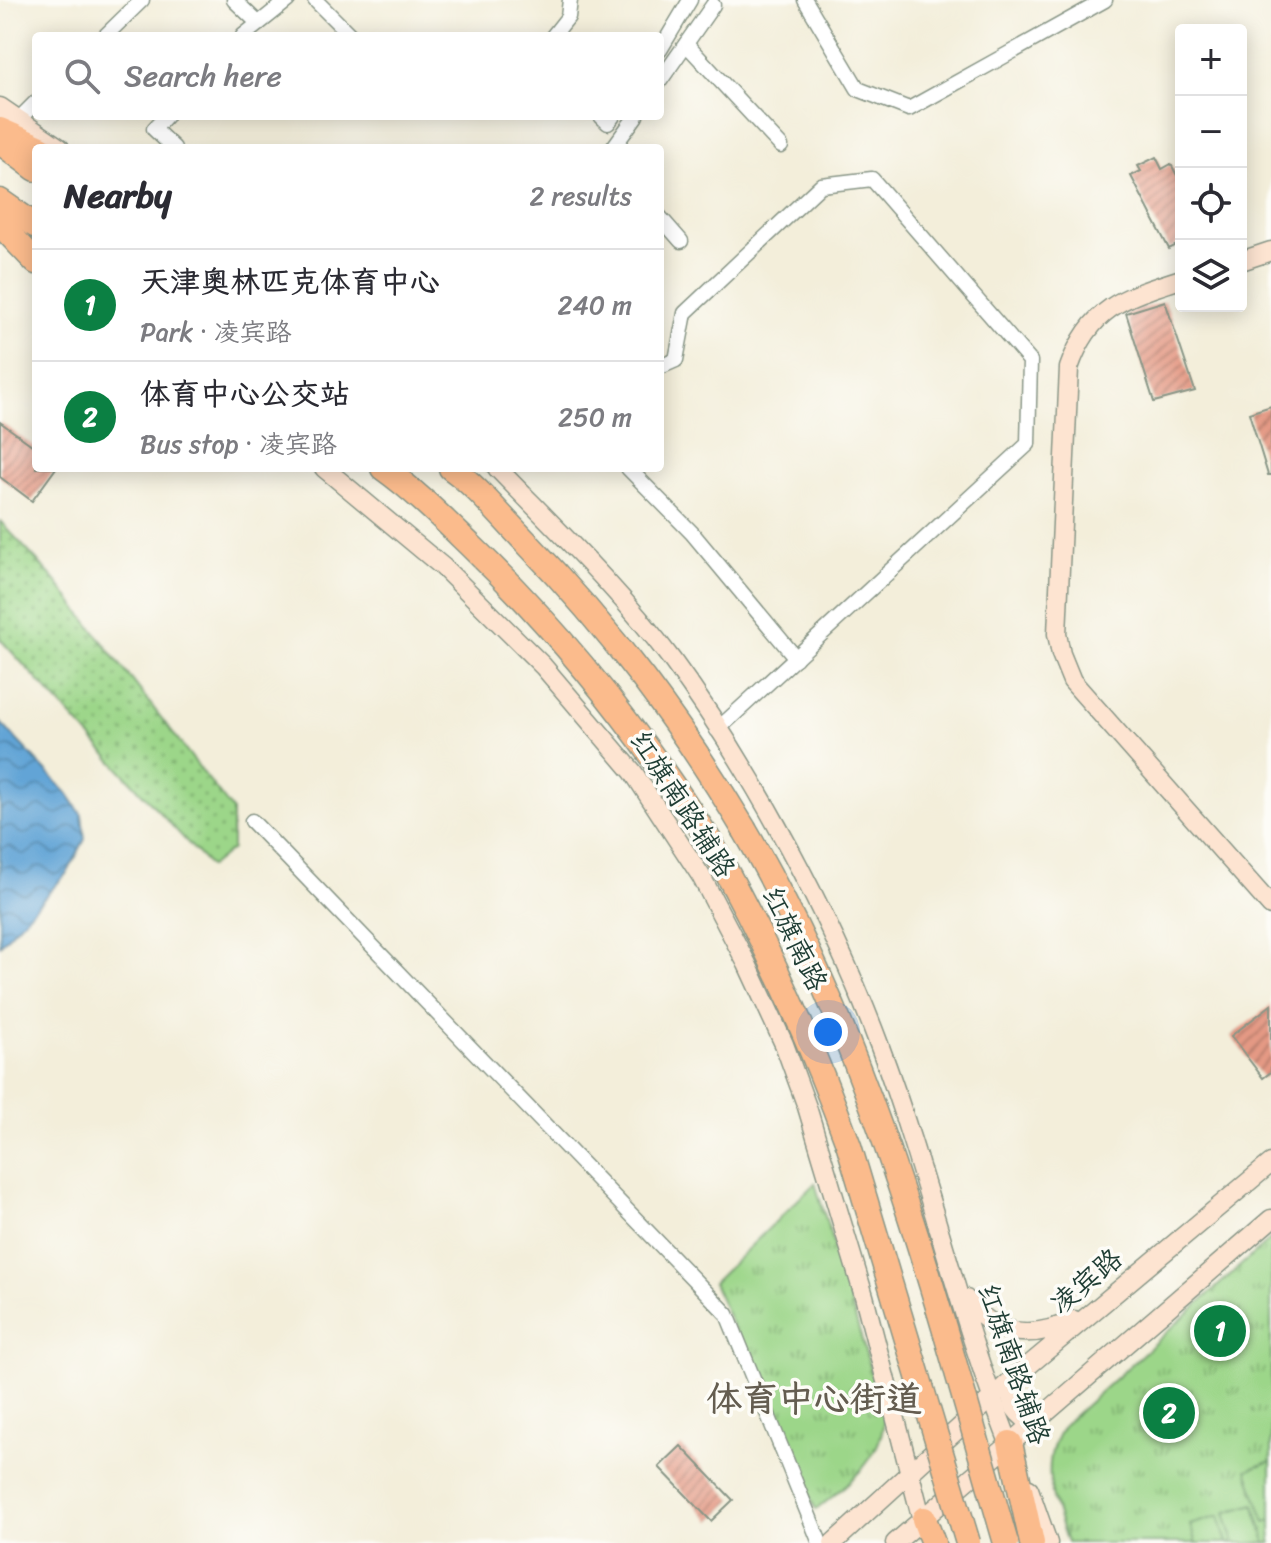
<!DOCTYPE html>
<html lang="en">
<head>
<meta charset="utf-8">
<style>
	:root { --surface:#fff; --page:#f2f2f3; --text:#2b2b33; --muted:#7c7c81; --line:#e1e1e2; --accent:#0b8043 }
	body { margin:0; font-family:Sriracha,"LXGW WenKai TC",sans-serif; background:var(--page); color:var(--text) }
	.controls { position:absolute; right:24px; top:24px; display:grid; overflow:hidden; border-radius:8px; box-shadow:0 4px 20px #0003 }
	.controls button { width:72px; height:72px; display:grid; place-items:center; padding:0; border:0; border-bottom:2px solid var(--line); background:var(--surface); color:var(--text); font:40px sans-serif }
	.you { position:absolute; left:828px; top:1032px; width:28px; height:28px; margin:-20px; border:6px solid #fff; border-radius:50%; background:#1a73e8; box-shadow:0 0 0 12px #1a73e833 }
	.badge { display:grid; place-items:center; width:52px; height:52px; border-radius:50%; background:var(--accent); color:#fff; font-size:26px; font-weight:700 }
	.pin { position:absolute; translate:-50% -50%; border:4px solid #fff; box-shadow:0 2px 8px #0006 }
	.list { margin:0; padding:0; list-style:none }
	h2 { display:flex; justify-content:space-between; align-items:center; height:104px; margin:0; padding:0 32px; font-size:34px }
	h2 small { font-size:26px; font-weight:400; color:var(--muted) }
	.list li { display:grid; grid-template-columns:52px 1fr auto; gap:24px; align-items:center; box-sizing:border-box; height:112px; padding:0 32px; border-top:2px solid var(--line) }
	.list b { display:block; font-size:30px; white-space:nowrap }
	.list p { margin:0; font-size:26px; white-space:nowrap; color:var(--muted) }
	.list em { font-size:26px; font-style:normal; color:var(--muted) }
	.icon { flex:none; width:44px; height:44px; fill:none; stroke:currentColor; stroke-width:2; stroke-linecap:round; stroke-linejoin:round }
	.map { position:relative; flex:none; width:1271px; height:1543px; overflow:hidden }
	.search { position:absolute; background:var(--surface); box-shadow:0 4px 20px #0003; left:32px; top:32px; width:632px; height:88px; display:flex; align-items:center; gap:20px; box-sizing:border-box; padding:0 28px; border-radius:8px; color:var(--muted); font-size:30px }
	.panel { position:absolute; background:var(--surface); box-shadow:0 4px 20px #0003; left:32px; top:144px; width:632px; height:328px; border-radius:8px }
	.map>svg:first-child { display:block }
	.grass { fill:url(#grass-dots); stroke:#5e8a5e; stroke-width:2 }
	.park { fill:url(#park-tufts); stroke:#5e8a5e; stroke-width:2 }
	.pitch { fill:#9cd689; stroke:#5e8a5e; stroke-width:2 }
	.water { fill:url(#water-waves); stroke:#407085; stroke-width:2 }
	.building { fill:url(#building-hatch) }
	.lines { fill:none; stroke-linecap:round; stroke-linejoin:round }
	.street-casing { stroke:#899687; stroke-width:17 }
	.secondary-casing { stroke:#899687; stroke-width:21 }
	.highway-casing { stroke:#899687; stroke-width:27 }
	.street { stroke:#fff; stroke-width:14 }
	.secondary { stroke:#fde4d1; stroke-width:18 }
	.highway { stroke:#fbbb8c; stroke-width:24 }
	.highway-bridge-casing { stroke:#899687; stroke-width:27; stroke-linecap:butt }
	.highway-bridge { stroke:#fbbb8c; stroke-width:24 }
	.labels { text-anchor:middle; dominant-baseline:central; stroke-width:7; stroke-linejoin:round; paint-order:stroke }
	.street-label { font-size:28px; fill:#1f3d34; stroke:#fdfcf7 }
	.district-label { font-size:36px; font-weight:bold; fill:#645d50; stroke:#fdfcf7 }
</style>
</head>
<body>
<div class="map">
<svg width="1271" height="1543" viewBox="0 0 1271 1543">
	<defs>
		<pattern id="grass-dots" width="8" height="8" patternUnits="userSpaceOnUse" patternTransform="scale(2)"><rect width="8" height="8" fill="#9cd689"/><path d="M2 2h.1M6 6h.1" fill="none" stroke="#7faf71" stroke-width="1.8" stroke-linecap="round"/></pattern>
		<pattern id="park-tufts" width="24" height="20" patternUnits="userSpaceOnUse" patternTransform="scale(2)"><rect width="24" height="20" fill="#9cd689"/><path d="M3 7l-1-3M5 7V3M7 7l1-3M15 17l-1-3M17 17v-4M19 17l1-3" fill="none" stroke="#7faf71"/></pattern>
		<pattern id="water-waves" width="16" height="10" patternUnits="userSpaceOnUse" patternTransform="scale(2)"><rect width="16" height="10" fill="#62a4d6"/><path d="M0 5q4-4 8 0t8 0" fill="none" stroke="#5087ae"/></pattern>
		<pattern id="building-hatch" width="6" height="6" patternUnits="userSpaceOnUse" patternTransform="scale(2)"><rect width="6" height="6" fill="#e49984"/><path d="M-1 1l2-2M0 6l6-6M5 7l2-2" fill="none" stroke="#b87e6d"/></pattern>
	</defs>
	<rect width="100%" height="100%" fill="#fdfcf7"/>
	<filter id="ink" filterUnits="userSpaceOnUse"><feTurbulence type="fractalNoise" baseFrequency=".0125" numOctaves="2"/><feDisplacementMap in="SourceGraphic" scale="16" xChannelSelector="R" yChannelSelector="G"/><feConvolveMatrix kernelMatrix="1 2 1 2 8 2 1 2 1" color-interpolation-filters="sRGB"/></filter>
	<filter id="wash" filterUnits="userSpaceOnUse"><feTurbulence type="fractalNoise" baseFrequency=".006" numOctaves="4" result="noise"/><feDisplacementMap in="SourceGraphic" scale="32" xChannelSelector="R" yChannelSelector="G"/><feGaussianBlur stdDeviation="1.8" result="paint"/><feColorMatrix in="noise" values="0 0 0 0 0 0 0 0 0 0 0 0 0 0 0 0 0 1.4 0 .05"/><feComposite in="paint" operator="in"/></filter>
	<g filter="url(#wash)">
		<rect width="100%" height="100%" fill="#f3eeda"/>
		<path class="grass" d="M0 521 55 580 232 810V849L210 867 0 639Z"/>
		<g class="park">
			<path d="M815 1183 884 1414C884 1459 848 1484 816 1510L713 1283Z"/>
			<path d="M1271 1238V1543H1067C1053 1501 1037 1462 1065 1424Z"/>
		</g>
		<g class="pitch">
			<path d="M1271 1461V1520L1265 1522 1247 1470Z"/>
			<path d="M1254 1504 1266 1543H1234L1225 1513Z"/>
			<path d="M1219 1516 1227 1543H1196L1190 1525Z"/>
		</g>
		<path class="water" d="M0 722 67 793 82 815 85 839 68 872 0 945Z"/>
		<g id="blocks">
			<g class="building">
				<path d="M1156 157 1162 169 1171 164 1181 183V243L1169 249 1131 176 1141 171 1138 166Z"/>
				<path d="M1165 301 1195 391 1154 402 1126 313Z"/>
				<path d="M1271 406V475H1268L1249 413Z"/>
				<path d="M0 422 36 448V468H56L32 501 0 477Z"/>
				<path d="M1271 1005V1072L1263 1078 1231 1036Z"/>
				<path d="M681 1446 733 1500 711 1521 659 1467Z"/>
			</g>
		</g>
	</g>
	<g filter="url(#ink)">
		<use href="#blocks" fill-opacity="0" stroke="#899687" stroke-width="2"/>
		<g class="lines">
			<defs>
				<g id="street">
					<path d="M234 0 258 23"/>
					<path d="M315 0 351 36"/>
					<path d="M805 0 858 89 909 109 1105 0"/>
					<path d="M105 36 142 0"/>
					<path d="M243 36 288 0"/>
					<path d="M553 36 568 17 570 0"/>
					<path d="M686 44 781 146"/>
					<path d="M660 50 690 0"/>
					<path d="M660 81 713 5"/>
					<path d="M166 116 154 129 174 148"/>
					<path d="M601 116 608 123 613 116"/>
					<path d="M18 120 36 102"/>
					<path d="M613 148 636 116"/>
					<path d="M660 217 681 241"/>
					<path d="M660 367 676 360 685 313 821 185 872 179 1030 361 1028 444 717 730"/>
					<path d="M628 468 692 533 796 658"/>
					<path d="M252 821 727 1314 820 1543"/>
				</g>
				<g id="secondary">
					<path d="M0 107 60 148"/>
					<path d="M1241 261 1271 251"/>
					<path d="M1181 279C1124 297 1090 307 1069 368L1057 634 1061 654 1072 681 1271 906"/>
					<path d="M324 468 443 567 543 666 633 772 701 876 747 964 784 1044 807 1107 864 1296 925 1532"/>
					<path d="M497 468C557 530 620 590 672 660 752 769 833 920 880 1047 930 1181 960 1323 1014 1455"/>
					<path d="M966 1299C995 1337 1032 1340 1074 1320"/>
					<path d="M1016 1376C1009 1394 1008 1405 1024 1418L1038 1419"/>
					<path d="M1029 1489 1048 1543"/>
					<path d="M833 1543 1016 1376 1271 1163"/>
					<path d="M895 1543 1271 1219"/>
				</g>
				<g id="highway">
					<path d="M0 130 41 148"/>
					<path d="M0 142 36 169"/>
					<path d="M0 201 36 226"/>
					<path d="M0 224 36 262"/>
					<path d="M383 468C415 491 442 518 470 545 563 634 640 732 709 840"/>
					<path d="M451 468C479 488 501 517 525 541 612 631 680 722 744 829"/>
					<path d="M1010 1443 1032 1543"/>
					<path d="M924 1519 933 1543"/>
				</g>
			</defs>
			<use href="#street" class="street-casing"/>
			<use href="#secondary" class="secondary-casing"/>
			<use href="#highway" class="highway-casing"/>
			<use href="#street" class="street"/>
			<use href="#secondary" class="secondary"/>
			<use href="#highway" class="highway"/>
			<defs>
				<g id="highway-bridge">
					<path d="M744 829C874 1050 935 1299 1006 1543"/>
					<path d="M709 840C765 939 810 1039 849 1146L968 1543"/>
				</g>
			</defs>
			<use href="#highway-bridge" class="highway-bridge-casing"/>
			<use href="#highway-bridge" class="highway-bridge"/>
		</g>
	</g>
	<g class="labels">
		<g class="street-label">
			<text transform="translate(683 804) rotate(57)">红旗南路辅路</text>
			<text transform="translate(795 939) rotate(64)">红旗南路</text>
			<text transform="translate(1086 1281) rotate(-40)">凌宾路</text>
			<text transform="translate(1014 1364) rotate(71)">红旗南路辅路</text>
		</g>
		<g class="district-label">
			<text x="814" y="1399">体育中心街道</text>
		</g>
	</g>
</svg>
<div class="controls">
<button>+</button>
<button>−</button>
<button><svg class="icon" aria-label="locate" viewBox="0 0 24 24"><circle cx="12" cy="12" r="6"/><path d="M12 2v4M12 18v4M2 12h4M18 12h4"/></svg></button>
<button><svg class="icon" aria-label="layers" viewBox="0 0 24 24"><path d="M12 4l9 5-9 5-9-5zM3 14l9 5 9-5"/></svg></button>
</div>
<div class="you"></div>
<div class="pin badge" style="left:1220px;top:1331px">1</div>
<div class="pin badge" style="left:1169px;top:1413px">2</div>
<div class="search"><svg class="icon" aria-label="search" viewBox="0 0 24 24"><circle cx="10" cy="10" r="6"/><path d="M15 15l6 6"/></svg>Search here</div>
<section class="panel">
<h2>Nearby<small>2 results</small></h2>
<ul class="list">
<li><span class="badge">1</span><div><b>天津奥林匹克体育中心</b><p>Park · 凌宾路</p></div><em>240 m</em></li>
<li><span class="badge">2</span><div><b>体育中心公交站</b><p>Bus stop · 凌宾路</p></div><em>250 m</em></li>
</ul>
</section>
</div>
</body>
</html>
